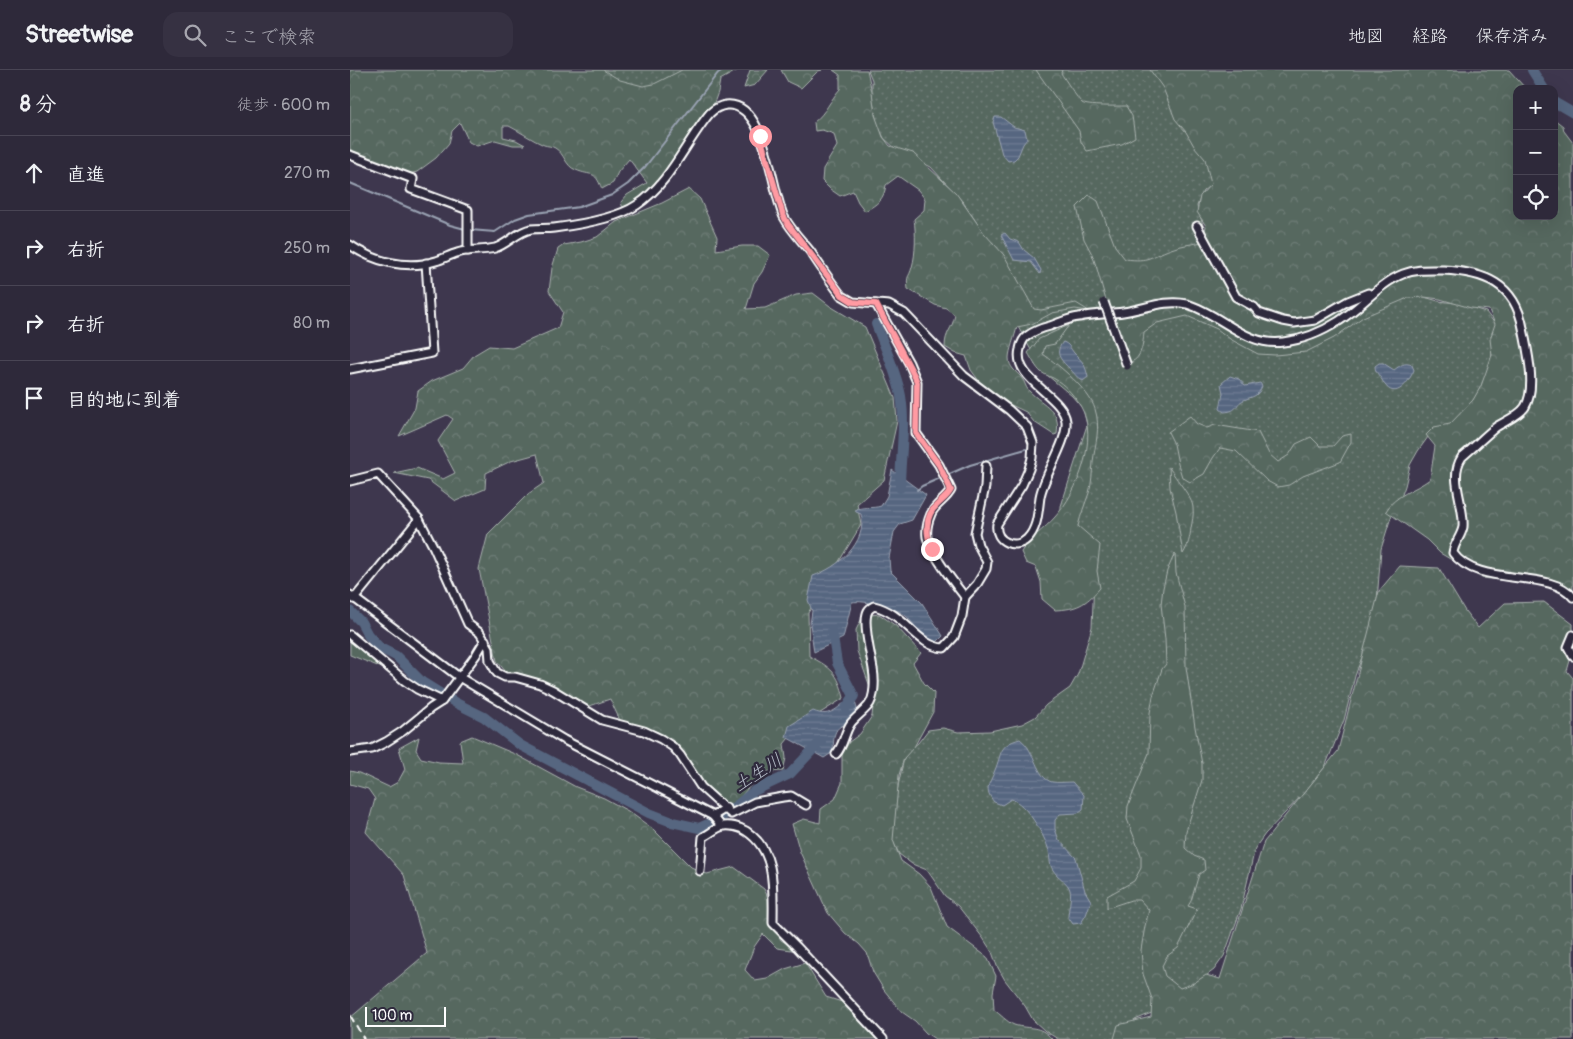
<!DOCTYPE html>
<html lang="ja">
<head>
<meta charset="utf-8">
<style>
	:root { --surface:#2e293a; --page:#363142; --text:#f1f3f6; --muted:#a7a6af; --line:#494554 }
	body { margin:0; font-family:Pangolin,"Klee One",sans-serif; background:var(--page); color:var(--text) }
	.controls { position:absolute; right:15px; top:15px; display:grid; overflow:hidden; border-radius:10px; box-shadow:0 5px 20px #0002 }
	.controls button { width:45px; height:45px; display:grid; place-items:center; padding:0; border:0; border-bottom:1px solid var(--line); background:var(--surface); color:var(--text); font:25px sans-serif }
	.scale { position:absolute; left:15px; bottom:12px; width:81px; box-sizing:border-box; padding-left:5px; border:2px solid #fff; border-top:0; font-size:14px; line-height:18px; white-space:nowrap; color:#fff; -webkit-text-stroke:4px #2f2a3d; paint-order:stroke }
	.stop { position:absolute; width:15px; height:15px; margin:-11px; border:4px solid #ff9aa2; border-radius:50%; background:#fff }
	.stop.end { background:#ff9aa2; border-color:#fff; box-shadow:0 1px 5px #0008 }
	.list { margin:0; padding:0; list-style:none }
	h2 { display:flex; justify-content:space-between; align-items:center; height:65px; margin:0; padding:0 20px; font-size:21px }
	h2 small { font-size:16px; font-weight:400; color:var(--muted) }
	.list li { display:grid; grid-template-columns:32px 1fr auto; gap:15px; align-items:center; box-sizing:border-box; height:75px; padding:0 20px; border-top:1px solid var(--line) }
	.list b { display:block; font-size:19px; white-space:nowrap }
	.list em { font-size:16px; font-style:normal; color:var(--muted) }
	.icon { flex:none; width:28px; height:28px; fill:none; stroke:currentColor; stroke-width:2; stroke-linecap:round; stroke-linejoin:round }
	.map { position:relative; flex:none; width:1223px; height:969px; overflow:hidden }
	header { display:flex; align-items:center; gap:30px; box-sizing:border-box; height:70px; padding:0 25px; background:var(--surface); border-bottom:1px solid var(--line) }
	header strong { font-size:24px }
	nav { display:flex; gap:28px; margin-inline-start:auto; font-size:18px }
	.search { width:350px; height:45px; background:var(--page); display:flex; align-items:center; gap:12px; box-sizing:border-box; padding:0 18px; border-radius:15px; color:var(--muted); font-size:19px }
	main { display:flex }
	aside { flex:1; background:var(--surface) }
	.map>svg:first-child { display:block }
	.grass { fill:url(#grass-dots); stroke:#aab3af }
	.forest { fill:url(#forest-crowns); stroke:#aab3af }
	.water { fill:url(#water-rules); stroke:#9aa3b3 }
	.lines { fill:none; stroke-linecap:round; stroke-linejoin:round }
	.stream { stroke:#9aa3b3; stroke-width:2 }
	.river { stroke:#566680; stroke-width:10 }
	.minor-casing { stroke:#fff; stroke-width:11 }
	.minor { stroke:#2f2a3d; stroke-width:7 }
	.rail { stroke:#fff; stroke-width:2; stroke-dasharray:8 4; stroke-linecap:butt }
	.minor-bridge-casing { stroke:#fff; stroke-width:11; stroke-linecap:butt }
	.minor-bridge { stroke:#2f2a3d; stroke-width:7 }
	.route { stroke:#ff9aa2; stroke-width:6 }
	.labels { text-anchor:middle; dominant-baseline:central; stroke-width:4.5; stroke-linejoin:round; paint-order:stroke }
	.water-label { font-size:18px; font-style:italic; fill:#b3bac6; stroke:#2f2a3d }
</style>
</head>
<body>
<header>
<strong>Streetwise</strong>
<div class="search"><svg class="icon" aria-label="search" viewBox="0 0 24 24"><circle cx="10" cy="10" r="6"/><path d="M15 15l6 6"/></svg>ここで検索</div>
<nav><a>地図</a><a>経路</a><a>保存済み</a></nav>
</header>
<main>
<aside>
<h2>8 分<small>徒歩 · 600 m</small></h2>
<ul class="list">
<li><svg class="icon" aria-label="ahead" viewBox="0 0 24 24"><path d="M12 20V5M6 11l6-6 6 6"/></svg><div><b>直進</b></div><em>270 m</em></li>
<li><svg class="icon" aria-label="right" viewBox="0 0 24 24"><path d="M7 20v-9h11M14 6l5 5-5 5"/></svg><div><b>右折</b></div><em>250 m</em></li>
<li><svg class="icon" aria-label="right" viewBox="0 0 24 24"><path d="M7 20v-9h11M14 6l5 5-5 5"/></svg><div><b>右折</b></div><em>80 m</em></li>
<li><svg class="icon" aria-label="arrive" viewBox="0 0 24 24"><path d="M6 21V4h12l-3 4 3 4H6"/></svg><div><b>目的地に到着</b></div></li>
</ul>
</aside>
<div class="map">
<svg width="1223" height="969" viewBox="0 0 1223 969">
	<defs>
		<pattern id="grass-dots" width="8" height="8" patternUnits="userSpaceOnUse" patternTransform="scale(1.25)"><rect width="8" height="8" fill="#56675f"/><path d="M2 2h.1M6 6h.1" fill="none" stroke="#6f7e77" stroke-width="1.8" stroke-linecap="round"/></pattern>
		<pattern id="forest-crowns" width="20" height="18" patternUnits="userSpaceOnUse" patternTransform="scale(1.25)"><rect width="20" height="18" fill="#56675f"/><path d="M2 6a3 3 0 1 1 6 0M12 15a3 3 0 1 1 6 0" fill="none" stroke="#6f7e77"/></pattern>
		<pattern id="water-rules" width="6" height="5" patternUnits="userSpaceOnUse" patternTransform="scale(1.25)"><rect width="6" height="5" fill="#566680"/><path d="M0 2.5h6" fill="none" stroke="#6f7d93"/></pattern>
	</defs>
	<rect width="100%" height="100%" fill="#3e374e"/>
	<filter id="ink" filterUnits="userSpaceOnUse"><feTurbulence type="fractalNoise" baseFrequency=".02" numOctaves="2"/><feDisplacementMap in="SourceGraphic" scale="10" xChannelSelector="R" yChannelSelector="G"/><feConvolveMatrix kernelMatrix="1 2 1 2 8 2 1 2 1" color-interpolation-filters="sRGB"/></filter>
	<g filter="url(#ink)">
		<g class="grass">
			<path d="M243 0H340L312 13 279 20Z"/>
			<path d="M518 0H807L865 105 861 115 853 121 847 136 857 168 1039 227 1071 226 1088 231 1106 233 1136 242 1146 255 1140 295 1127 325 1106 351 1078 367 1068 381 1060 395 1055 416 1049 433 1041 447 1031 479 1027 531 1016 576 1005 606 994 650 975 697 954 723 915 764 905 778 891 839 874 886 864 900 811 939 785 950 768 969H708L695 961 683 950 675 936 655 910 647 896 642 882 633 868 608 836 595 826 577 800 562 794 549 784 542 769 547 721 555 683 568 673 578 660 593 658 608 662 640 661 672 654 685 647 696 635 720 618 728 604 742 557 744 509 711 452V436L737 355 733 339 722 326 685 295 681 280 663 248 631 159 613 132 581 97 547 80 534 68 527 54 522 26V10Z"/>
		</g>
		<g class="forest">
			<path d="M1 0H253L270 10 293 16 304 14 332 0H388L370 10 368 22 364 33 342 60 331 81 304 122 273 139 271 132 277 125 297 113 279 89 268 102 263 113 252 119C244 99 242 107 226 100 215 96 215 84 205 78 202 76 197 76 194 75 182 70 171 62 159 56H153V67L166 70 175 75H163L145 70 127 76 119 72 110 53 102 61 99 73 86 88 67 102 55 105 23 92 13 85 0 81V1Z"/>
			<path d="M400 0H418L405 15 394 18Z"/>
			<path d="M431 0H472L468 1 451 18 438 12Z"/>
			<path d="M483 0H517L522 22 525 45 533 67 540 76 563 83 606 123 634 163 654 185 684 239 691 240 726 233 739 241 725 239 702 243 682 254 667 257C665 266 659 281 659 288 659 298 666 301 671 307 675 311 675 317 679 321 694 336 711 339 707 364L704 365 684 352 676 342 644 327 635 319 621 300 616 286 605 283 595 277C595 262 602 260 605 245L596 238 585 235 558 219C556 204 559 209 562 197 566 184 566 162 564 149L574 140 575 129 568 120 548 106 536 115C534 129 528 134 515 141L508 132 503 121 490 126 480 119 472 111 473 99 487 76 484 64 472 60 465 61 464 52C475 44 481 29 490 19V5Z"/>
			<path d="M686 0H712L711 3C714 8 729 31 732 33 737 37 767 36 776 36L782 46 785 67 772 74 737 81 731 72 729 61Z"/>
			<path d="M800 0H1159L1176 19H1167V146H1204V49L1213 56 1214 61 1223 73V524L1194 515 1132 508 1090 483 1077 470 1036 441C1046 424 1064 421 1080 409L1085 376 1076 365 1084 357 1100 354 1123 330 1131 316 1142 285 1140 269 1145 254 1139 240 1121 238 1090 229 1074 227 1058 228 1013 247 984 268 956 282 925 285 908 284 880 269 867 259 837 246 807 253 794 262C793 273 792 288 781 292L775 285 771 269 763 255 747 199 742 184 734 169 727 137 739 125 748 131 765 176 775 189C800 192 799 187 821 179 831 175 843 174 853 172L856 156 847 142 850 126 861 114 855 89 844 76 836 62 825 49 813 18Z"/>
			<path d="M339 119 350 129 367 167 366 180 392 176H408L420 185 412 202 404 213 396 239 415 238 446 225 463 223 480 236 515 257 545 328 547 351 534 410 507 434 511 455 458 543 459 586C482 598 488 603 494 628L448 657 434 674 436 688 433 701 412 702 380 739 360 727 330 684 308 662 273 657 260 629 228 640 213 621 160 607 147 591 129 499 138 464 178 424 194 413 187 384 161 391 136 403 135 419 106 431 78 410 44 403 67 398 93 409 105 403 88 371 103 349 97 345 49 366 65 338 68 321 82 311 113 298 124 285 139 276 162 278 208 258 213 242 199 221 202 198 208 179 214 175 231 172 247 167 266 152 312 133Z"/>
			<path d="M719 255 705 274 695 276 693 284C709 295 739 320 745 339 751 358 745 374 743 392 742 403 742 413 739 423 735 434 731 444 728 456L750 475 747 501 750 518C735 535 727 539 705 540L692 529 691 512 686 497 676 493 671 482C680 467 694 460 705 447 728 422 749 368 731 337 726 328 717 317 708 311 703 307 696 306 691 302 686 298 682 289 678 283L689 269Z"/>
			<path d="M840 346 847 354 857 358 865 355 908 362 919 384 928 392 939 385 946 374 961 367 970 376H983L992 366 1001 364V372L990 392 953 406 939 415 928 417 917 411 886 381 870 378 863 388 854 404 840 412 832 407 828 394 824 374 818 362Z"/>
			<path d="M819 397C825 408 843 428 843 438 844 445 842 452 841 458 840 468 838 476 833 484L826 442 820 418Z"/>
			<path d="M825 483 826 503 835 537 836 597 845 657 852 694V710L836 761 835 778 844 786 854 790 855 800 849 804 841 831 838 836 847 839 828 878 817 886 812 896 815 906 830 918 844 913 856 905 870 909 914 772 988 681 1029 521 1050 496 1089 498 1115 541 1128 558 1155 533 1194 532 1223 554V580L1217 601 1223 608V969H764L768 955 801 947 802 929 793 904 791 880 795 856 799 840 790 830H781L757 838V826L784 811 791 798V785L777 749 778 736 799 683 800 643 803 626 812 599 816 594 815 569 811 534 813 518 817 501Z"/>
			<path d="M529 544 546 556 571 583 563 593 574 613 584 623 583 642 564 677 554 688 549 705 543 770 551 791 569 804 581 817 597 857 637 887 646 906 643 923 644 940C650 944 657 952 664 955 680 960 689 954 702 969H585L576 963 565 951 552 942 534 920 523 902 517 883 509 874 495 863 478 843 450 782 442 754 454 749 470 753 471 739 485 729 492 713V685L499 672 510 664 522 646 524 628 507 581 506 560 513 546Z"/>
			<path d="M0 570C17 578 30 577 38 596L35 599 0 585Z"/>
			<path d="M122 666 167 685 226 717 254 728 278 741 303 759 341 797 357 804 384 797 414 819 422 836V854L431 870 449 881 427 878 413 864 404 877 395 900 405 911 417 909 435 899 455 893 476 927 492 932 526 969H0V948L77 883 54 805 16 762 25 729 18 719 0 714V701L9 703 39 717 48 712 55 699 49 678 69 667 66 680 71 688 89 692 113 693 110 671Z"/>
		</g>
		<g class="water">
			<path d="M645 47H651L664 57 675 60 677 69 673 74 668 86 664 90 658 91 652 84 643 52Z"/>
			<path d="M655 163 660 169 669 172 674 180 684 188 691 200 690 204 681 192 664 190 651 165Z"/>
			<path d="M713 272C719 274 720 278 724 283 733 292 735 294 738 307L733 311C727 308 725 304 721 300 712 291 703 284 713 272Z"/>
			<path d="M1029 293H1033L1044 300C1051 295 1054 292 1062 295L1064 300C1057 316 1043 332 1032 310 1029 305 1025 302 1025 296Z"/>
			<path d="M880 306 889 309 895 316 910 313 912 316C908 327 903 326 894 330 884 334 890 341 874 342L870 339 873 323 871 314Z"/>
			<path d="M542 400 576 425 562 450 550 454 544 462 539 488 540 501 572 533 593 566 582 577C574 568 564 554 556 546 546 537 514 530 502 532L493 568 464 582 460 554 462 541 458 530 463 506C487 498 518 473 511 444L506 442 505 440C513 436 522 439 531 436L537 426Z"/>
			<path d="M503 627C508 640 510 643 500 654 482 655 484 668 483 682L474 688 436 667 439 656 463 641C482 649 487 636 503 627Z"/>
			<path d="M670 669C686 681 686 708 702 712 708 713 716 712 722 712L734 725 733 739 728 743 710 744 705 750V759L709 770 726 788 735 821 741 831 736 845 731 853 723 854 718 847C718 839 722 828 720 820 718 812 707 807 703 800 699 794 700 787 699 781 695 766 676 733 661 729L652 735 644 732C633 718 640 714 645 700 652 684 648 675 670 669Z"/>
		</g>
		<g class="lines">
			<g class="stream">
				<path d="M0 113 100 155 115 159"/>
				<path d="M120 160 145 162 165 149 179 144 229 137 262 125 278 114 295 97 368 3 373 0"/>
				<path d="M567 420 572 416 620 395 676 379"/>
			</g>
			<g class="river">
				<path d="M1182 0 1194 19"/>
				<path d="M1204 32 1223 43"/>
				<path d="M526 254C535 278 546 301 551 326 556 356 550 388 550 418"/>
				<path d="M0 541 11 552 18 565 30 578 46 586 72 612 106 633 134 647 170 675 299 743 322 752 349 758 371 748 404 721 440 704 471 671"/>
				<path d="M482 561 487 593 504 626 496 638"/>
			</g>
			<defs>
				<g id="minor">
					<path d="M0 85 63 109 61 119 118 140V181"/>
					<path d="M847 156 886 227 904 237 909 243 933 251 944 253 965 250 998 231 1018 223"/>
					<path d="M0 175C24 192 57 200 86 191 93 189 100 185 107 183 119 179 133 181 145 178 158 174 168 161 181 159 189 158 196 159 204 158 227 155 268 148 287 135 320 113 335 73 360 43 365 38 369 36 376 35 417 31 421 121 434 147 441 160 451 170 460 181 470 196 480 211 491 225L503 232 539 235 554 243 614 306 659 340 677 357 683 373 682 388 679 399 672 415 647 454C644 472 666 480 677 469 688 458 688 441 690 427 694 404 718 372 716 351 713 325 662 310 670 279 671 274 673 269 677 266 684 261 692 258 700 256 709 253 719 248 729 247 743 244 759 244 773 242 795 239 815 229 837 234 871 244 896 277 933 272 953 270 972 262 989 251 1012 237 1028 214 1053 204 1066 199 1079 200 1093 200 1134 202 1165 213 1173 258 1177 279 1187 318 1175 337 1169 346 1155 351 1146 357 1135 366 1124 377 1112 387 1098 408 1115 434 1113 457 1111 467 1104 473 1103 483 1127 518 1200 498 1223 527"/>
					<path d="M526 234 559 293 567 312 566 363 589 395 601 420C596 430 585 434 581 444 578 451 576 460 577 467 581 484 604 513 615 527"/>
					<path d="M0 299 82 283 76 193"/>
					<path d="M0 411 28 404 69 449 84 478 118 554 130 563 139 578 140 591 147 603 155 607H165L190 614 203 620 252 650 294 661 311 669 323 677 330 685 351 717 381 744 405 732 433 727 441 726 456 735"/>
					<path d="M0 525 109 607 214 670 363 746"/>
					<path d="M4 529 69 449"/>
					<path d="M0 565 55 611 67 619 92 631"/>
					<path d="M1223 565 1218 577 1223 586"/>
					<path d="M0 682 22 679 36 672 53 661 81 638 92 631 126 585 135 570"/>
					<path d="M486 684C494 675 494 663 501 653 506 647 513 642 518 636 525 628 525 610 523 599 521 586 512 552 518 541 519 539 522 537 524 536 555 543 567 577 594 578L604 567 612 546 615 527 627 514 636 499 637 492 628 475 625 463 635 417 636 396"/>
					<path d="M371 756 363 746 376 738"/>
					<path d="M350 801 353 767C360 764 366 757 374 756 380 755 390 757 396 761 427 781 423 820 423 853L447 877 533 969"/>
				</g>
			</defs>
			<use href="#minor" class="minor-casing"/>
			<use href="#minor" class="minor"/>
			<path class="rail" d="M0 945 14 969"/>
			<defs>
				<path id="minor-bridge" d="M754 232 777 296"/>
			</defs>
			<use href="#minor-bridge" class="minor-bridge-casing"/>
			<use href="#minor-bridge" class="minor-bridge"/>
		</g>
	</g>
	<g class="lines" filter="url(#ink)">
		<path class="route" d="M410 66 433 145 438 154 492 225 503 232 526 234 565 307 567 312 566 363 589 395 601 420C597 427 593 429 587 435 574 446 576 465 582 479"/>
	</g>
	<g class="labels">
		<g class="water-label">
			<text transform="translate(408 703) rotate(-33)">土生川</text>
		</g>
	</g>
</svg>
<div class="controls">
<button>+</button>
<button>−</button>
<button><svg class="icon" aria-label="locate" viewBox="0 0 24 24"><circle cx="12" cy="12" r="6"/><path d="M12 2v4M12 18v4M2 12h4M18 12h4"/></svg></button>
</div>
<div class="scale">100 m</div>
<div class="stop" style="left:410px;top:66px"></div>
<div class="stop end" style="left:582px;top:479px"></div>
</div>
</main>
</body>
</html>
